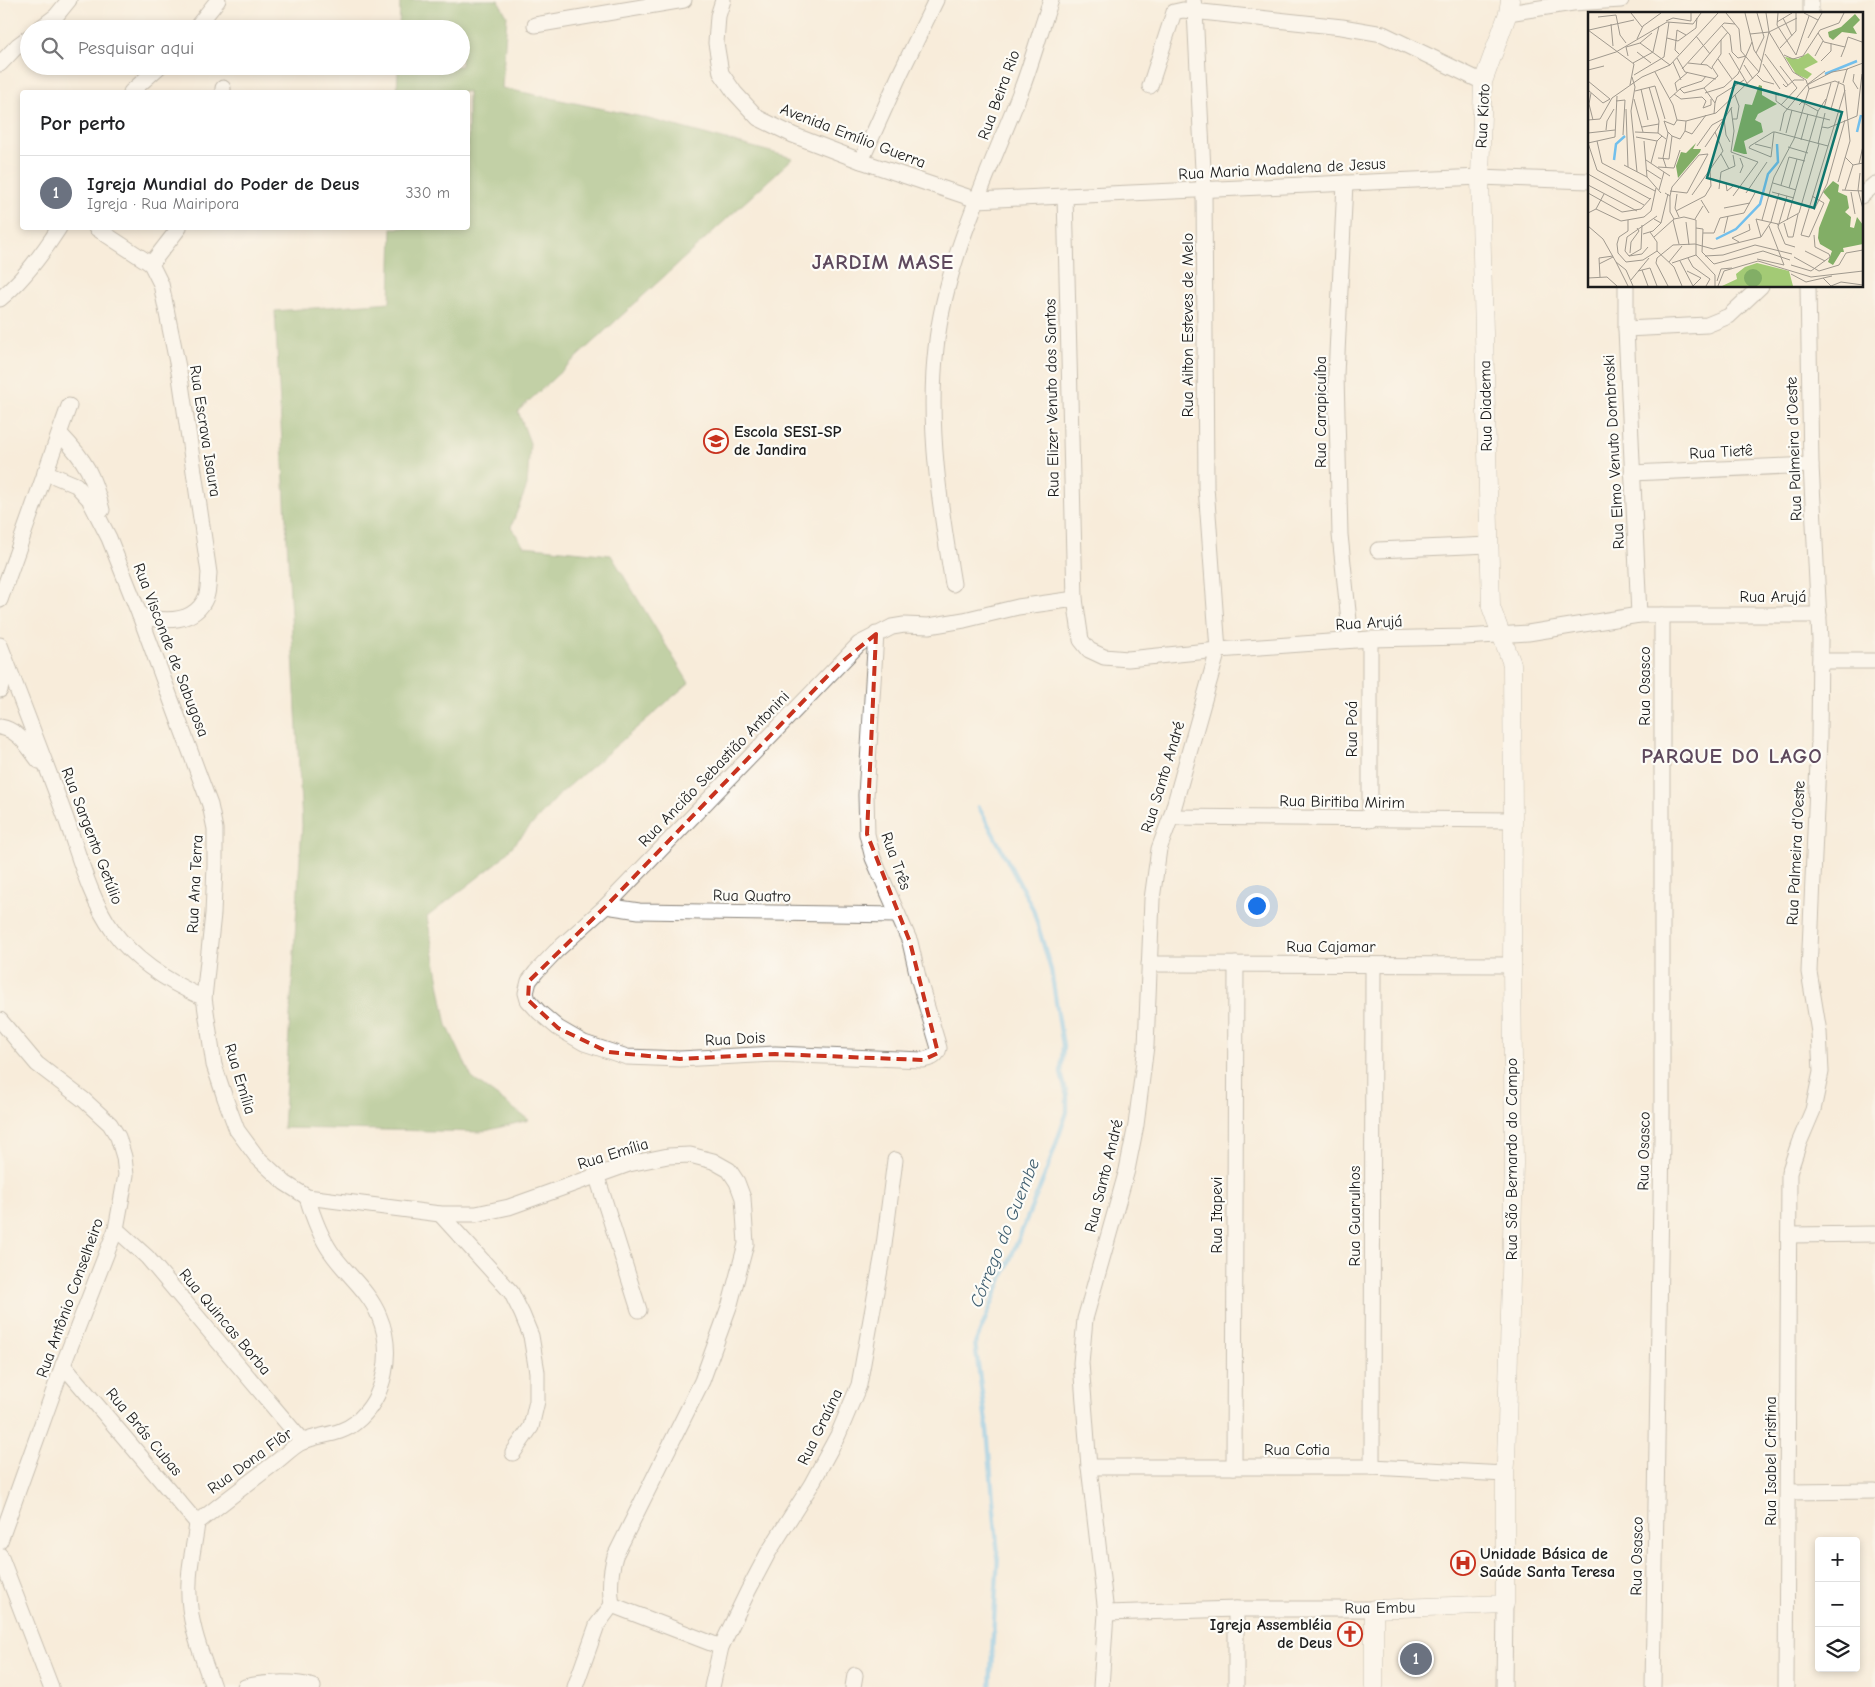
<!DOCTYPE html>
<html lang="pt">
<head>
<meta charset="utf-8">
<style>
	:root { --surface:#fff; --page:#f2f2f2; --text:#202124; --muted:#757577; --line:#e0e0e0; --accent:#b45309 }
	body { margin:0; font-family:"Comic Neue",sans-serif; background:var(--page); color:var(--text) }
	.controls { position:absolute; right:15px; bottom:15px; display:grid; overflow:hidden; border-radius:5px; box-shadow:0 2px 8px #0003 }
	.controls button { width:45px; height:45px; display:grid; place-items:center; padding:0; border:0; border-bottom:1px solid var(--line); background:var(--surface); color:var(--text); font:25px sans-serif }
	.you { position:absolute; left:1256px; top:905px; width:18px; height:18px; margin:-12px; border:4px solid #fff; border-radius:50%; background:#1a73e8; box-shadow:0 0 0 8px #1a73e833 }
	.badge { display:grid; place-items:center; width:32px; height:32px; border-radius:50%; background:var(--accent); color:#fff; font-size:16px; font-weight:700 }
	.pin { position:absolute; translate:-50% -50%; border:2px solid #fff; box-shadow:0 1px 5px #0006 }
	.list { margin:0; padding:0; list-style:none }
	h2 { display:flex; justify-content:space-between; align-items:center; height:65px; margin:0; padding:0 20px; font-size:21px }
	h2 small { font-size:16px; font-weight:400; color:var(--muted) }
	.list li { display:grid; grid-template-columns:32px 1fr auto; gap:15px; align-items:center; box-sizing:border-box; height:75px; padding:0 20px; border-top:1px solid var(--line) }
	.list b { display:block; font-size:19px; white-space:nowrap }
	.list p { margin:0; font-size:16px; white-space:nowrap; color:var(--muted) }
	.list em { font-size:16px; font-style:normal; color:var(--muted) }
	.icon { flex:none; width:28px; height:28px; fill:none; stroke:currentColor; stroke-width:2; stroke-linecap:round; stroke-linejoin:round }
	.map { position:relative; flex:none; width:1875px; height:1687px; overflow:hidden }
	.search { position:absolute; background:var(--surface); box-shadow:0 2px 8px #0003; left:20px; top:20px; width:450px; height:55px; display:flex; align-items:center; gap:12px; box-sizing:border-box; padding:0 18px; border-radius:28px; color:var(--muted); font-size:19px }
	.panel { position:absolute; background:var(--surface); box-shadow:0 2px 8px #0003; left:20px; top:90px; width:450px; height:140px; border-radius:5px }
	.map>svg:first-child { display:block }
	.forest { fill:#82ae66; stroke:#4f6541 }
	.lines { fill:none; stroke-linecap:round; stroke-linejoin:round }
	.stream { stroke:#72bfec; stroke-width:4.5 }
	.minor-casing { stroke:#8a847b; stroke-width:17 }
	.tertiary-casing { stroke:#8a847b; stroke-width:19 }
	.minor { stroke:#fff; stroke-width:15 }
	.tertiary { stroke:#fff; stroke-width:18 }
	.marked { fill:none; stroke:#c8321e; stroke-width:4; stroke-dasharray:10 6; stroke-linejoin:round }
	.labels { text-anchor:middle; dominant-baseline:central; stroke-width:4.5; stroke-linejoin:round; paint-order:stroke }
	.street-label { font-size:16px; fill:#1c1c1c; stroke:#fdfcf7 }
	.poi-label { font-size:16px; font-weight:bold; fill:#1c1c1c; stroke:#fdfcf7; text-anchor:start }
	.water-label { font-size:18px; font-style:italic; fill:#3e5d6f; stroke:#fdfcf7 }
	.district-label { font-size:21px; font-weight:bold; letter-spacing:1px; fill:#5e495d; stroke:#fdfcf7 }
	.inset-river { fill:none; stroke:#72bfec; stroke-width:2.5 }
	.inset-road { fill:none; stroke:#a0998e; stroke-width:1 }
	.view { fill:#0f766e; fill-opacity:0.15; stroke:#0f766e; stroke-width:2.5 }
	.inset-edge { fill:none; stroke:#1c1c1c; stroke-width:2.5 }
</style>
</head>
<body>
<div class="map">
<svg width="1875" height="1687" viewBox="0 0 1875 1687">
	<rect width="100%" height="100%" fill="#fdfcf7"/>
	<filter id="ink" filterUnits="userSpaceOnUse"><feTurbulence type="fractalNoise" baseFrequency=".02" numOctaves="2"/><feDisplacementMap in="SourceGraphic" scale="10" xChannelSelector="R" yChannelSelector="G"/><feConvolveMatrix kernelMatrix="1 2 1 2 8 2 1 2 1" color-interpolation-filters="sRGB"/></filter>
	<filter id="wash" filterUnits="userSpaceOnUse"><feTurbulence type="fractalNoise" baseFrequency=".0096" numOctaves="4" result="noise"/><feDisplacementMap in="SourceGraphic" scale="20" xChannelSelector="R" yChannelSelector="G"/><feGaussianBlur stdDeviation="1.12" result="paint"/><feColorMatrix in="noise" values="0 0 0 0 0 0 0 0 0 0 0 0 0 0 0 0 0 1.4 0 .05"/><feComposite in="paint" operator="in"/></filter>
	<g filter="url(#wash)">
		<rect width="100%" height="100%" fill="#f8ecda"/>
		<path class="forest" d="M400 0H498L507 16 502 88 638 116 793 158 518 411 530 443 527 486 511 527 524 546 611 555 689 683 561 793 498 862 427 917 447 1025 472 1078 529 1120 481 1132 283 1128 302 825 275 311 390 302 392 228H468V92H397L398 66H461V29H399Z"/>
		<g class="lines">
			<path class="stream" d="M979 807 1033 909 1051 970 1063 1046 1061 1073 1067 1096V1112L1047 1170 975 1344 987 1429 998 1556 990 1687"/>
		</g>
	</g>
	<g filter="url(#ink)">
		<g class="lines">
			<defs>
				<g id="minor">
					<path d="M723 0 718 16 716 43 721 73 735 93 758 118 793 135 861 161 977 200 1480 177 1589 181"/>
					<path d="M1508 13 1573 3 1621 0"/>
					<path d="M1811 14V0"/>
					<path d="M535 25 684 0"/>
					<path d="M39 29 56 16 69 0"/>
					<path d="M195 29 218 0"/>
					<path d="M0 64 18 45 29 37"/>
					<path d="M1150 86 1174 12 1183 10 1342 27 1383 34 1483 82"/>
					<path d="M223 88V92"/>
					<path d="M131 92 160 66"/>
					<path d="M861 161 900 74 936 0"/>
					<path d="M1345 183 1336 375 1340 535 1351 640"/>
					<path d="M1065 196 1075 599"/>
					<path d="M1861 196 1875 184"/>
					<path d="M96 228 151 264 161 284 180 377 209 573C208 581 209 590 206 597 195 624 164 622 140 616"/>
					<path d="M151 264 179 228"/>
					<path d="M1626 286V329L1639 615"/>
					<path d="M0 299C23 280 43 253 59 228"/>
					<path d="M1626 329 1707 325 1729 316 1761 286"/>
					<path d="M61 435C86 461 93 475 102 510"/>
					<path d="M45 472 76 485 89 499 109 538 140 616 210 805 215 829V866L213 914 204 998 214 1065 225 1098 237 1130 257 1157 285 1183 307 1197 440 1214H476L509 1207 629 1164 668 1156 690 1155 713 1161 729 1170 737 1182 743 1198 746 1244 730 1304 702 1381 615 1556C610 1573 609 1587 612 1605L597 1625 575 1687"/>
					<path d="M1632 473 1811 465"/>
					<path d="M1378 550 1489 545"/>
					<path d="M953 584C940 506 927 427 936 348 945 262 989 173 1020 93 1032 63 1040 31 1051 0"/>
					<path d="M0 600 69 406"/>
					<path d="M876 634 866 795 867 834 873 858 910 942 918 977 939 1048C937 1057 931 1058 923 1060L775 1054 680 1059 627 1057 584 1043 558 1028 539 1012 528 1000 526 993 529 981 536 972 556 951 606 906 859 644 892 627 904 625 929 626 964 620 1018 607 1075 599 1081 640 1089 650 1104 657 1128 659 1218 650 1370 639 1465 637 1528 633 1639 615H1819"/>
					<path d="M1370 639V820"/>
					<path d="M0 645C22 702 44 759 65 816 78 852 90 900 113 931 136 962 168 982 204 998"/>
					<path d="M1820 661H1875"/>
					<path d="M0 690 5 660"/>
					<path d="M0 727C19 730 28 747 39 761"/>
					<path d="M1171 817 1513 820"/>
					<path d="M606 906 639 911 898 915"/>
					<path d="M1149 964 1512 965"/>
					<path d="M0 1020 37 1064 84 1100 110 1124 118 1137 124 1157 126 1175 116 1229 63 1365 0 1541"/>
					<path d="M597 1177 639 1310"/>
					<path d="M440 1214 511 1292 522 1314 531 1336 537 1372V1401L531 1427 513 1453"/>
					<path d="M116 1229 147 1257 303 1442"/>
					<path d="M1789 1235 1875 1234"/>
					<path d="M63 1365 197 1523"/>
					<path d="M1089 1467H1372L1505 1474"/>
					<path d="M1234 1467 1236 964"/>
					<path d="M1372 1467 1373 965"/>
					<path d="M1788 1492 1875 1491"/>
					<path d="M0 1555 51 1687"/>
					<path d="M612 1605 721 1647"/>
					<path d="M1236 1609V1687"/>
					<path d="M1106 1613 1236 1609H1374"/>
					<path d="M213 1687C201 1653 187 1620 189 1583 189 1563 195 1543 197 1523 222 1503 247 1484 272 1465 282 1458 292 1447 302 1442 318 1434 339 1436 355 1423 386 1398 394 1351 379 1316 369 1291 346 1274 331 1252 320 1236 313 1217 307 1197"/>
					<path d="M245 1687C263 1682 296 1681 313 1687"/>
					<path d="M712 1687 721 1647 748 1591 768 1553 811 1485 838 1435 859 1385 883 1253 895 1160"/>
					<path d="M853 1687 855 1675"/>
					<path d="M1101 1687 1106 1613 1089 1467 1081 1363 1085 1319 1127 1170 1136 1125 1146 1046 1152 899 1159 849 1171 817 1218 650 1206 487 1204 190 1195 11 1193 0"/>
					<path d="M1504 1687 1505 1604"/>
					<path d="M1653 1687 1662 1137V615"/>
					<path d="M1786 1687 1789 1173 1799 1143 1813 1110 1821 1072 1819 1032 1809 972 1819 739 1820 640 1811 465 1808 286"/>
				</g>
				<path id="tertiary" d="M1374 1687V1609L1505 1604V1474L1506 1463 1514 1163 1512 965 1513 820 1512 664 1491 607 1480 177 1483 82 1508 13 1510 0"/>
			</defs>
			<use href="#minor" class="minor-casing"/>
			<use href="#tertiary" class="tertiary-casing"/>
			<use href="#minor" class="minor"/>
			<use href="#tertiary" class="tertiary"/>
		</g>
	</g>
	<path d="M0 0H1875V1687H0ZM876 634 867 834 910 942 938 1053 923 1060 775 1054 680 1059 608 1052 558 1028 528 1000 529 981 606 906 839 664Z" fill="#f8ecda" fill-opacity=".55" fill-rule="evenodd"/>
	<path class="marked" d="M876 634 867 834 910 942 938 1053 923 1060 775 1054 680 1059 608 1052 558 1028 528 1000 529 981 606 906 839 664Z"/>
	<defs>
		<symbol id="school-ring" viewBox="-11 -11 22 22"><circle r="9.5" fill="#fdfcf7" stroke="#c8321e" stroke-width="1.5"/><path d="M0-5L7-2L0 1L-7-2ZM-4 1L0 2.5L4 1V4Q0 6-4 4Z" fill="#c8321e"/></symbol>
		<symbol id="hospital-ring" viewBox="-11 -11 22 22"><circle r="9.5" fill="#fdfcf7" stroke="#c8321e" stroke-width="1.5"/><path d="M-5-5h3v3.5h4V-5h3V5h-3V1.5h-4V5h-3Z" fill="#c8321e"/></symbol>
		<symbol id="church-ring" viewBox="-11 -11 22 22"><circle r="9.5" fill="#fdfcf7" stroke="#c8321e" stroke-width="1.5"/><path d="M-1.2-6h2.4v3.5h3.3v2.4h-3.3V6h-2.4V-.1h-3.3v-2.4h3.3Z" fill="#c8321e"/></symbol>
	</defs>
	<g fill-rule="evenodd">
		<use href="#school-ring" x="702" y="427" width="28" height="28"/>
		<use href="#hospital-ring" x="1449" y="1549" width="28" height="28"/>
		<use href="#church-ring" x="1336" y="1620" width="28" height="28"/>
	</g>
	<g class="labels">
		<g class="street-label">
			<text transform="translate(999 95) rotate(-70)">Rua Beira Rio</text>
			<text transform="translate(1483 116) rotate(-87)">Rua Kioto</text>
			<text transform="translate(853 136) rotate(21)">Avenida Emílio Guerra</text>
			<text transform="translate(1282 169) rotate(-3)">Rua Maria Madalena de Jesus</text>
			<text transform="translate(1188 325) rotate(-90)">Rua Ailton Esteves de Melo</text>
			<text transform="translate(1052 398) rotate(-91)">Rua Elizer Venuto dos Santos</text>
			<text transform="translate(1486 406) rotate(-91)">Rua Diadema</text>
			<text transform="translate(1321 412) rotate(-90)">Rua Carapicuíba</text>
			<text transform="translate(205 431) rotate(81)">Rua Escrava Isaura</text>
			<text transform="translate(1794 449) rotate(-92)">Rua Palmeira d'Oeste</text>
			<text transform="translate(1614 452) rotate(-93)">Rua Elmo Venuto Dombroski</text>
			<text transform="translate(1721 452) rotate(-3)">Rua Tietê</text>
			<text x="1773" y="597">Rua Arujá</text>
			<text transform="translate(1369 623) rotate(-3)">Rua Arujá</text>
			<text transform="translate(171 650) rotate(69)">Rua Visconde de Sabugosa</text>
			<text transform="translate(1645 686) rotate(-90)">Rua Osasco</text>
			<text transform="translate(1352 729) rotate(-90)">Rua Poá</text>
			<text transform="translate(714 769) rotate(-46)">Rua Ancião Sebastião Antonini</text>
			<text transform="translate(1163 777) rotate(-73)">Rua Santo André</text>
			<text transform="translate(1342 802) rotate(1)">Rua Biritiba Mirim</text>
			<text transform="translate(92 836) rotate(69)">Rua Sargento Getúlio</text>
			<text transform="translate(1796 853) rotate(-87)">Rua Palmeira d'Oeste</text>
			<text transform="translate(896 861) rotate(70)">Rua Três</text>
			<text transform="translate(195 884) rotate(-87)">Rua Ana Terra</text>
			<text transform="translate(752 896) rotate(1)">Rua Quatro</text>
			<text x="1331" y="947">Rua Cajamar</text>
			<text transform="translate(735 1039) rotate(-3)">Rua Dois</text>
			<text transform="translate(240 1079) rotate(73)">Rua Emília</text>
			<text transform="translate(1644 1151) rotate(-89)">Rua Osasco</text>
			<text transform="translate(613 1154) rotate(-17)">Rua Emília</text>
			<text transform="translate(1512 1159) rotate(-90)">Rua São Bernardo do Campo</text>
			<text transform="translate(1104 1176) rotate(-76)">Rua Santo André</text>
			<text transform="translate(1217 1215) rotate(-90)">Rua Itapevi</text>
			<text transform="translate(1355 1216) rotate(-90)">Rua Guarulhos</text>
			<text transform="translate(70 1298) rotate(-70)">Rua Antônio Conselheiro</text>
			<text transform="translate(225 1322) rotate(50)">Rua Quincas Borba</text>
			<text transform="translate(820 1427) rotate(-64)">Rua Graúna</text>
			<text transform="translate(144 1432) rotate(50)">Rua Brás Cubas</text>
			<text x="1297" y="1450">Rua Cotia</text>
			<text transform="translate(250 1461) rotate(-36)">Rua Dona Flôr</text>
			<text transform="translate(1771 1461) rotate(-90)">Rua Isabel Cristina</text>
			<text transform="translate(1637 1556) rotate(-89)">Rua Osasco</text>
			<text transform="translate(1380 1608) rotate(-1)">Rua Embu</text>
		</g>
		<g class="poi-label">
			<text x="734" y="432">Escola SESI-SP<tspan x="734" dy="18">de Jandira</tspan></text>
			<text x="1480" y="1554">Unidade Básica de<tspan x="1480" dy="18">Saúde Santa Teresa</tspan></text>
			<text x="1332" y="1625" text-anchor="end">Igreja Assembléia<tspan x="1332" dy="18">de Deus</tspan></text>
		</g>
		<g class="water-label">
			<text transform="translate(1005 1233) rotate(-68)">Córrego do Guembe</text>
		</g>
		<g class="district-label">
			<text x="883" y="262">JARDIM MASE</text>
			<text x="1732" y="756">PARQUE DO LAGO</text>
		</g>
	</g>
	<g transform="translate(1588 12)">
		<rect width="275" height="275" fill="#f8ecda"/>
		<path d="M220 41 230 50 216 57 224 62 219 67 208 62 197 45 210 47ZM169 251 201 259 205 274H134L149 267 148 262 157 255Z" fill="#a3ca75"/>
		<path d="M267 2 272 8 265 15 269 22 254 20 245 28 241 25 240 20 253 15ZM171 73 174 74V83L189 92 170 102 167 108 173 111 175 120 156 129 159 142H156L145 139 157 92 164 93ZM108 131 105 137H113L112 140 90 166 88 154 93 140 98 141ZM245 169 251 173 250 180 259 184 261 196 257 200 263 205 262 215 266 216 269 205 275 213V232L255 236 256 240H253L245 253 240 250 244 239 232 232 230 226 231 216 242 188 235 180ZM156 266a9 9 0 1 1 18 0a9 9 0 1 1-18 0Z" fill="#82ae66"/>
		<path class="inset-river" d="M237 62 269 49M269 120 273 103M26 148 28 132 37 124M128 227 148 217 172 192 180 162 190 150 189 132"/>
		<path class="inset-road" d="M43 1 54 15M138 1 151 17 153 39 171 60M157 1 166 38 174 50M178 1 181 20 205 60 218 68 221 77 247 69 256 73 262 129 250 170M190 1 189 13 208 43M216 1 230 8M10 5 28 3 32 23 38 31M195 6 204 24M78 9 85 6 103 9V1M189 10 204 1M23 12 25 34M134 14 142 23 144 40M0 18 46 52 42 73M1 18 46 8M230 21 236 30 257 35 253 45M162 22 181 20 209 6M108 24 122 42M79 26 90 29 108 16 109 6M220 26 234 1M49 27 55 14 73 1M52 31 82 53M257 35 260 25 274 30 275 27M192 36 208 19V1M49 40 63 51M144 40 150 46 158 44M141 41 160 73M168 41 176 25 169 1M91 42 87 38 89 18 98 23M177 42 200 73M196 43 205 47 215 44 232 18 251 11 256 1M208 43 221 4M40 44 38 35 52 31 64 21M227 44 235 29M89 46 97 60 128 67M130 47 144 67M0 49 28 40 79 10 105 12 113 1M233 49 243 39V31M85 50 93 68M45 51 65 40 71 14M100 51 119 53 124 57M113 52 133 28M175 52 192 77M156 53 165 67M192 54 209 76 193 93M94 57 136 11 147 12M0 58 16 54M67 60 85 93 89 108 98 109 128 101 171 60 181 20M266 62 265 69 270 77M46 63 76 45 81 10M169 63 175 69 186 72M44 65 47 75 43 99 49 160M0 69 22 87M275 69V90M255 71 259 57 275 51M195 72 198 75 206 68H216M220 72 237 59M61 75 71 109 70 121M53 77 60 108M92 77 96 81 116 76M0 78 15 91 22 87M47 79 67 74 77 107M89 79 87 71 100 60M3 81 1 92 5 108M117 81 136 75 150 62 164 30M188 81V89L199 97 242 108M86 82 93 87 114 85 118 89 115 96 123 93V87M46 87 55 120M81 87 93 76 114 69 118 64M28 89 37 88 35 123M127 91 129 85 156 68M211 93 214 90 230 99M143 96 146 119 143 140 170 150 145 184M236 96 243 71M38 97 40 155M243 97 251 69M126 102 127 91 116 76 130 64 124 55 133 42V28L140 20M136 107 138 123 142 130M145 107H149L151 94 147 83M0 108 12 107 24 86 54 65 82 53 130 1M98 109 97 119 104 122 118 103M54 115 71 112M234 115 240 116 269 104 274 62M18 118 19 109 26 97M192 119 196 101 219 73 244 60 260 57M47 120 70 121 78 127M186 120 183 145 161 136 162 134 185 120H187L240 134M0 121 27 118M198 121 204 98M84 124 92 127 97 119M48 125 69 129 74 124M213 128 220 102M9 129 14 151 67 179M56 129 59 165M0 131 9 158 62 187M0 131 27 125 29 84M167 132 183 136M230 132 237 101M109 134 124 113 135 107M117 135 144 95M200 135 220 141M133 142 141 157M201 145 217 149M257 145 265 153 275 151M70 146 81 147 84 124 79 119M152 146 155 154 152 161M58 148 82 164M63 151 69 129M271 152 275 134M36 153 59 165 73 181M70 155 86 156 92 138M78 155 75 146 80 121 76 109 86 113 89 108M59 158 73 167M272 161 270 178 275 197M0 162 56 193M132 170 138 171 139 179 145 174M185 171 208 178M0 173 49 199M193 173 201 145M201 176 209 147M131 177 133 160 147 154 145 143M71 178 76 160M254 178 275 179M257 178 265 153M82 179 99 181M184 180 206 186M263 180 267 202M0 181 34 200 53 197 63 186M77 181 82 184V200L86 207 96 205 108 208V243L127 263V274M158 181 179 150M89 182 87 196 91 205M104 183 135 139 127 120M82 184 84 175 111 143 120 142 99 181M199 184 190 215 197 232 207 235M113 188 121 201M136 196 162 191M8 197 33 209 56 205 63 199 68 176M226 198 239 172 257 108M88 199 117 184 123 174 122 158M0 201 8 197 16 182M66 207 73 211 80 182M107 207 115 194M40 208V219L31 225 29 232 30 241 38 250 55 248 69 239M85 208 91 232M174 208 186 165 206 127 221 77M199 208 230 99 238 87M98 210 101 233M196 211 200 225H205M189 213 211 201 231 132M0 214 15 227 28 250 38 258 45 274M181 214 196 253M108 216 115 217 114 240 126 252 175 239 202 248M62 220 69 230V239L86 255 94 274M115 221H126L132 206 156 201 168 179M136 221 140 204M55 222 65 219 73 211M213 223 257 78M213 223 221 225 236 191 224 184M39 225 69 204M39 225 37 239 41 244M66 225 86 207M173 225 183 210 191 181M173 225 168 207 190 212M205 225 210 202M151 230 144 226 162 218 161 212M107 232 125 237 173 225M217 239 237 249M42 241 43 230 51 219 49 216M41 244 53 237 54 213M41 244 54 242 60 235M117 244 135 243 167 233 204 242M206 245 231 259 251 253 258 241 275 238M100 246 105 255 122 267 118 274M169 247 196 253M92 249 105 274M28 250 40 274M81 250 94 234M84 251 108 243M11 252 25 245M203 253 223 259 242 245 241 242 227 235 226 223M54 258 60 274M50 259 62 256 69 274M99 259 113 266 105 274M203 262 218 270M12 265 11 246 25 244M0 266 19 265 29 274M235 266 243 274 253 270 275 273M43 268 61 246M129 269 133 257 144 256M218 270 244 264M80 274 68 251 69 246 85 233 107 232M130 274 136 259 170 249 223 265 275 259"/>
		<path class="view" d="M147 70 254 100 226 196 119 166Z"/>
		<rect width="275" height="275" class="inset-edge"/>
	</g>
</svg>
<div class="controls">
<button>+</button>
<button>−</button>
<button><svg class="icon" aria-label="layers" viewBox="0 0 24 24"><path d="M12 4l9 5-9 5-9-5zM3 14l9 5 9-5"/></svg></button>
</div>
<div class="you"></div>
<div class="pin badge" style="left:1416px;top:1659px;background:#6b7280">1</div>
<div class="search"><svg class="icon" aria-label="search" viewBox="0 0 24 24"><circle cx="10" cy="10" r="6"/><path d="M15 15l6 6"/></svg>Pesquisar aqui</div>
<section class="panel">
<h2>Por perto<small></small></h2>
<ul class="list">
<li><span class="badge" style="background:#6b7280">1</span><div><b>Igreja Mundial do Poder de Deus</b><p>Igreja · Rua Mairipora</p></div><em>330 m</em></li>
</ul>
</section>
</div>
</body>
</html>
